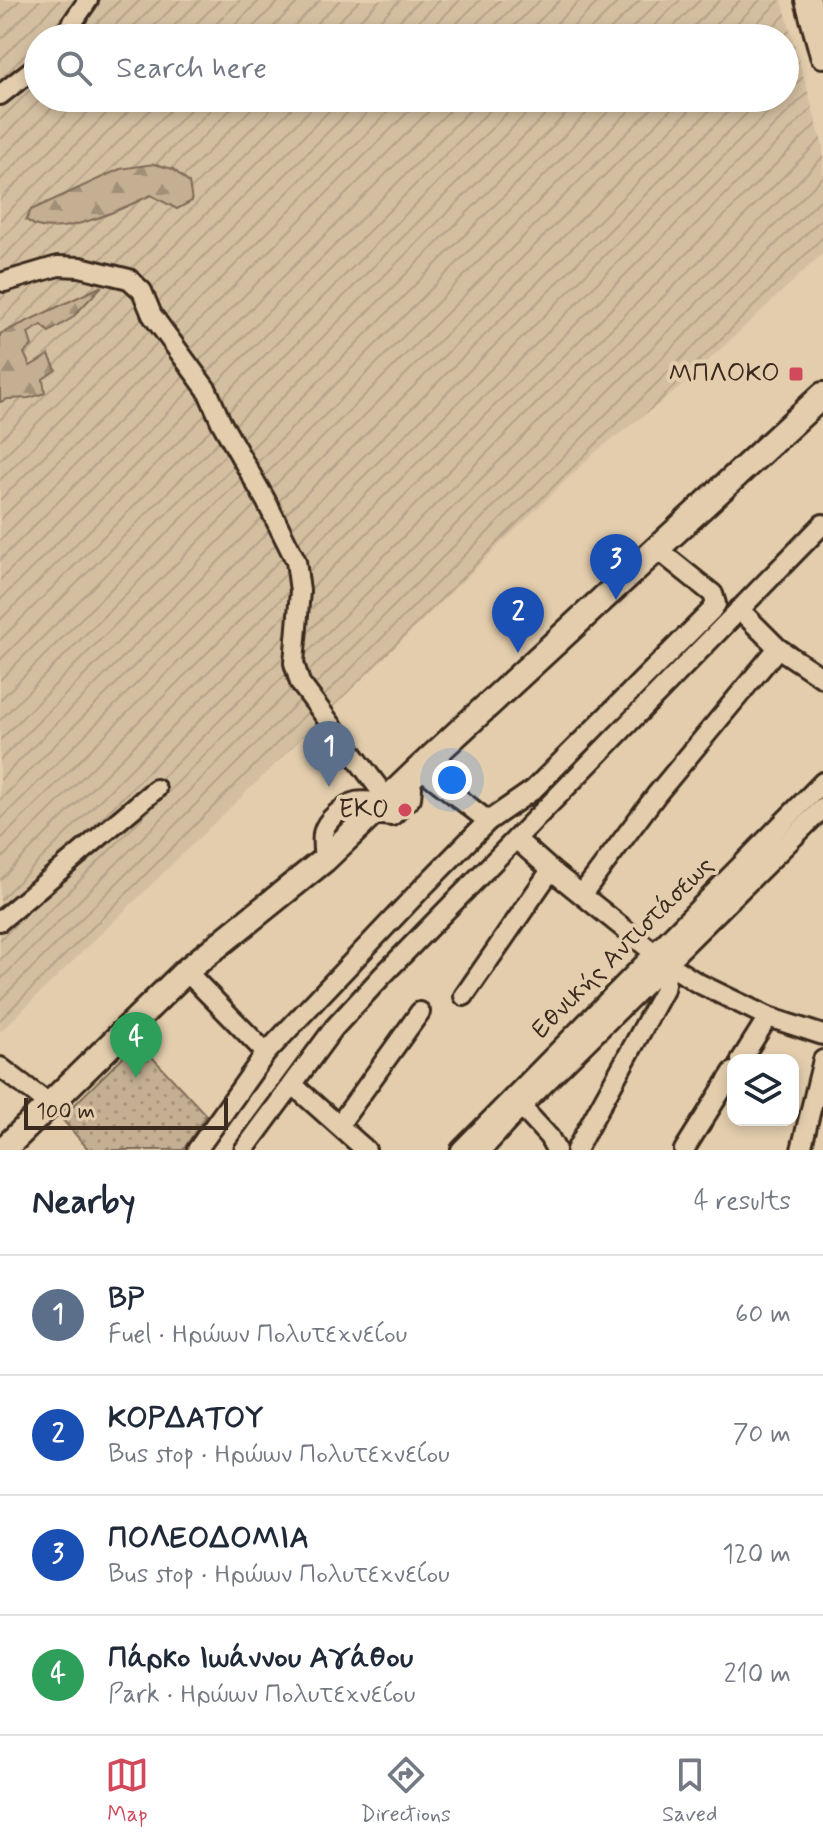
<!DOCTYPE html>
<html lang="en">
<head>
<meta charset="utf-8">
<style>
	:root { --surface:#fff; --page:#f2f2f3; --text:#1f2937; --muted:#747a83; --line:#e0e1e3; --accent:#d1495b }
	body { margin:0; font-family:Mynerve,sans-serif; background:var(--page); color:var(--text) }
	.controls { position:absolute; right:24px; bottom:24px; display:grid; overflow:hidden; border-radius:16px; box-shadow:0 4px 12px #0003 }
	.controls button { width:72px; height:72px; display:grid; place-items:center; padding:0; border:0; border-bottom:2px solid var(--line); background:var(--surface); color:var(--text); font:40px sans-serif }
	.scale { position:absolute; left:24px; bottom:20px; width:204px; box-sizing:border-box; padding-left:8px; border:4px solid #3b2a1e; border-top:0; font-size:22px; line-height:28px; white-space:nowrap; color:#3b2a1e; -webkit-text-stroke:6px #e3cdad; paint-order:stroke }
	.you { position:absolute; left:452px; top:780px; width:28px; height:28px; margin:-20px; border:6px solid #fff; border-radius:50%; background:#1a73e8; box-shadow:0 0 0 12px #1a73e833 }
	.badge { display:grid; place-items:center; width:52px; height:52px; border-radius:50%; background:var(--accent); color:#fff; font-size:26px; font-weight:700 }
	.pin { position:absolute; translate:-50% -66px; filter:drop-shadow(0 2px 4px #0008) }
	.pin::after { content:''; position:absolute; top:42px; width:28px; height:24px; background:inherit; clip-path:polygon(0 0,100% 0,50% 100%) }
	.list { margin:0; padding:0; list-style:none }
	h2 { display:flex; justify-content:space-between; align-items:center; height:104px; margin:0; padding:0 32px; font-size:34px }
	h2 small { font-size:26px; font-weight:400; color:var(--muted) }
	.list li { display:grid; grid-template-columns:52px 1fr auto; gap:24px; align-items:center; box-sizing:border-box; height:120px; padding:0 32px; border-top:2px solid var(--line) }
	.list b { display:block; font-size:30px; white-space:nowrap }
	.list p { margin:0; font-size:26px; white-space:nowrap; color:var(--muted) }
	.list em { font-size:26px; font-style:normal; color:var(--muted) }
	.icon { flex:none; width:44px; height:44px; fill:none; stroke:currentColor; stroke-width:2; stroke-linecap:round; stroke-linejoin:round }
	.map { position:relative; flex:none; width:823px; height:1150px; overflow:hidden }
	.search { position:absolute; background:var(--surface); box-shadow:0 4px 12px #0003; left:24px; right:24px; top:24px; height:88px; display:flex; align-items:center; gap:20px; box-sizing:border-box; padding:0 28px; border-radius:44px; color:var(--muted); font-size:30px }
	.sheet { height:584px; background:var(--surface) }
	nav { display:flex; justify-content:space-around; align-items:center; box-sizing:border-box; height:112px; border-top:2px solid var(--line); background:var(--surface); font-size:22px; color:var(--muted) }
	nav a { display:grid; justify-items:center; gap:4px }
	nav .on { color:var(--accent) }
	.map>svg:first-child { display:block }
	.industrial { fill:url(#industrial-furrows); fill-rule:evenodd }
	.forest { fill:url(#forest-firs); stroke:#806c58; stroke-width:2 }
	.park { fill:url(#park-dots); stroke:#806c58; stroke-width:2 }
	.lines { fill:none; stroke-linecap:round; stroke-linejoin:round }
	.minor-casing { stroke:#3b2a1e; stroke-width:24 }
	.major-casing { stroke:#3b2a1e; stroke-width:30 }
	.minor { stroke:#e3cdad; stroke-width:18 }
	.major { stroke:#e3cdad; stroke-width:24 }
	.poi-dot { fill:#d1495b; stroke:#e3cdad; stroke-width:3 }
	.labels { text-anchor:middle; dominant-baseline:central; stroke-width:8; stroke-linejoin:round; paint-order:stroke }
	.poi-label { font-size:26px; fill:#3b2a1e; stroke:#e3cdad; text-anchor:end }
	.street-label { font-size:26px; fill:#3b2a1e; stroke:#e3cdad }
</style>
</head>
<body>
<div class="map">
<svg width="823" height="1150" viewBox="0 0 823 1150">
	<defs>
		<pattern id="industrial-furrows" width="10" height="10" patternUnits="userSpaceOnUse" patternTransform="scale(2)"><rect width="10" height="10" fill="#d3bea0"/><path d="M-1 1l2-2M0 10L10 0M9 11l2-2" fill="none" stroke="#b6a389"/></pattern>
		<pattern id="forest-firs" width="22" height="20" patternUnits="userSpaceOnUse" patternTransform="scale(2)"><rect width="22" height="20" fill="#c5af93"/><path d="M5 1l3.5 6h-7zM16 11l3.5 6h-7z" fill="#a18f77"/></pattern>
		<pattern id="park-dots" width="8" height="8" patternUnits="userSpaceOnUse" patternTransform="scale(2)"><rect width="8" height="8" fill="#c5af93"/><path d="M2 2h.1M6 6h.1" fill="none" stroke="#a18f77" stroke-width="1.8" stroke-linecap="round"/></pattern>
	</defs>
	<rect width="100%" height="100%" fill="#e3cdad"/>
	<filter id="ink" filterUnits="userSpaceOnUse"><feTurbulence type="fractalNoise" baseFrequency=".0125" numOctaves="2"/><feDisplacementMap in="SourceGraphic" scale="16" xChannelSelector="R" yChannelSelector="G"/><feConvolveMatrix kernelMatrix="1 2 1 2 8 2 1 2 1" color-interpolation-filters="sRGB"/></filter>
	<g filter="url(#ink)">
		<path class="industrial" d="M0 0H782L823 146V253L677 390 594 453 0 1032ZM38 38H785V98H38Z"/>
		<g class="forest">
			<path d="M154 164 173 169 189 183 192 201 177 209 151 195C124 208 67 235 37 226 33 225 30 222 26 220L31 210 120 169Z"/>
			<path d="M102 286 72 318 49 332 42 325 28 333 32 346 24 353 30 366 49 355 56 370 43 379 45 393 29 398 8 399 0 402V334Z"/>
		</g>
		<path class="park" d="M138 1042 206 1115 183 1150H89L61 1118Z"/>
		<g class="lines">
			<defs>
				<g id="minor">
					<path d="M62 38 88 0"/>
					<path d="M0 95 38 65"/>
					<path d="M4 282 58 266 80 267 129 279 142 291 152 315 207 390 221 422 266 501 296 561 300 591 294 663 300 683 387 799"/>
					<path d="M739 609 778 648 823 678"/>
					<path d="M420 768 488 821"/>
					<path d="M409 800 411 798 412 788 409 778"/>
					<path d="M372 814 392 816 397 811"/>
					<path d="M516 839 551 870 668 964 696 982 768 1017 823 1035"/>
					<path d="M324 860C322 838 319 829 336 814 354 798 360 800 383 803"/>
					<path d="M582 894 657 794 778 648"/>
					<path d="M0 921 156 789"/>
					<path d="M186 971 266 1053"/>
					<path d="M464 996 551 870"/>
					<path d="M741 1060 768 1017"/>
					<path d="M0 1067 49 1104"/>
					<path d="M293 1085 366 1150"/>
					<path d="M515 1100 549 1137 556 1150"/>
					<path d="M339 1125 420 1012"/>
					<path d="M197 1150 266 1053 424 886 488 821 533 790 711 611 716 604 713 594 657 549"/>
					<path d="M244 1150 334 1028 382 976 823 524"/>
					<path d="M461 1150 823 782"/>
					<path d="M482 1150 522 1106 823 808"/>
					<path d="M576 1150 664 990 668 964"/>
					<path d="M684 1150 733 1072"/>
					<path d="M801 1150 823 1060"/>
				</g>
				<g id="major">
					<path d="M808 0 823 55"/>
					<path d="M3 1150 186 971 324 860 420 768 823 395"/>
				</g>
			</defs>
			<use href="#minor" class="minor-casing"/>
			<use href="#major" class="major-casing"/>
			<use href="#minor" class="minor"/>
			<use href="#major" class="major"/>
		</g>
	</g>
	<g class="poi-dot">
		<rect x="788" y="366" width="16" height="16" rx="4"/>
		<circle cx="405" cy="810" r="8"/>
	</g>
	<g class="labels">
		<g class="poi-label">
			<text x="780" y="374">ΜΠΛΟΚΟ</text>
			<text x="389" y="810">EKO</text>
		</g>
		<g class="street-label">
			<text transform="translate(623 948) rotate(-45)">Εθνικής Αντιστάσεως</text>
		</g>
	</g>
</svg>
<div class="controls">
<button><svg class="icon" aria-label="layers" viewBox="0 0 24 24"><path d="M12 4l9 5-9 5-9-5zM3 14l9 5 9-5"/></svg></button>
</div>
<div class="scale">100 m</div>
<div class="you"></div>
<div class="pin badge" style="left:329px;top:787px;background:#5c6f8a">1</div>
<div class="pin badge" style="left:518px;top:653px;background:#1a4fb4">2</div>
<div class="pin badge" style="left:616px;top:600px;background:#1a4fb4">3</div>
<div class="pin badge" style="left:136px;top:1078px;background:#2e9e5b">4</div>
<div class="search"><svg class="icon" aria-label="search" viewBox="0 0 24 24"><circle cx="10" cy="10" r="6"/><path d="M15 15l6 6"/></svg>Search here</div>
</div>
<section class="sheet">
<h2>Nearby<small>4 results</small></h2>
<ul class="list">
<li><span class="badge" style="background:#5c6f8a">1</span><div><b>BP</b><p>Fuel · Ηρώων Πολυτεχνείου</p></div><em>60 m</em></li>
<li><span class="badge" style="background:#1a4fb4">2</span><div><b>ΚΟΡΔΑΤΟΥ</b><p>Bus stop · Ηρώων Πολυτεχνείου</p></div><em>70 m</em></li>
<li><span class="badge" style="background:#1a4fb4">3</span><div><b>ΠΟΛΕΟΔΟΜΙΑ</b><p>Bus stop · Ηρώων Πολυτεχνείου</p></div><em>120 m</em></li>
<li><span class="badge" style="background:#2e9e5b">4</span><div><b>Πάρκο Ιωάννου Αγάθου</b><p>Park · Ηρώων Πολυτεχνείου</p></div><em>210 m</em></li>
</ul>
</section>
<nav>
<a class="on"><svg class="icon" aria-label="map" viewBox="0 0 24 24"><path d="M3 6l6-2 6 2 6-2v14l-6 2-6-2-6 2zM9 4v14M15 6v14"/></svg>Map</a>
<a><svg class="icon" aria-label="directions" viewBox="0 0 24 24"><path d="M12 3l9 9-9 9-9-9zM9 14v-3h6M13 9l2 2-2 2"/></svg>Directions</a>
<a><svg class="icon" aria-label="saved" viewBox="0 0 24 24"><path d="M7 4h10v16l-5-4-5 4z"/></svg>Saved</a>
</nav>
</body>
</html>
